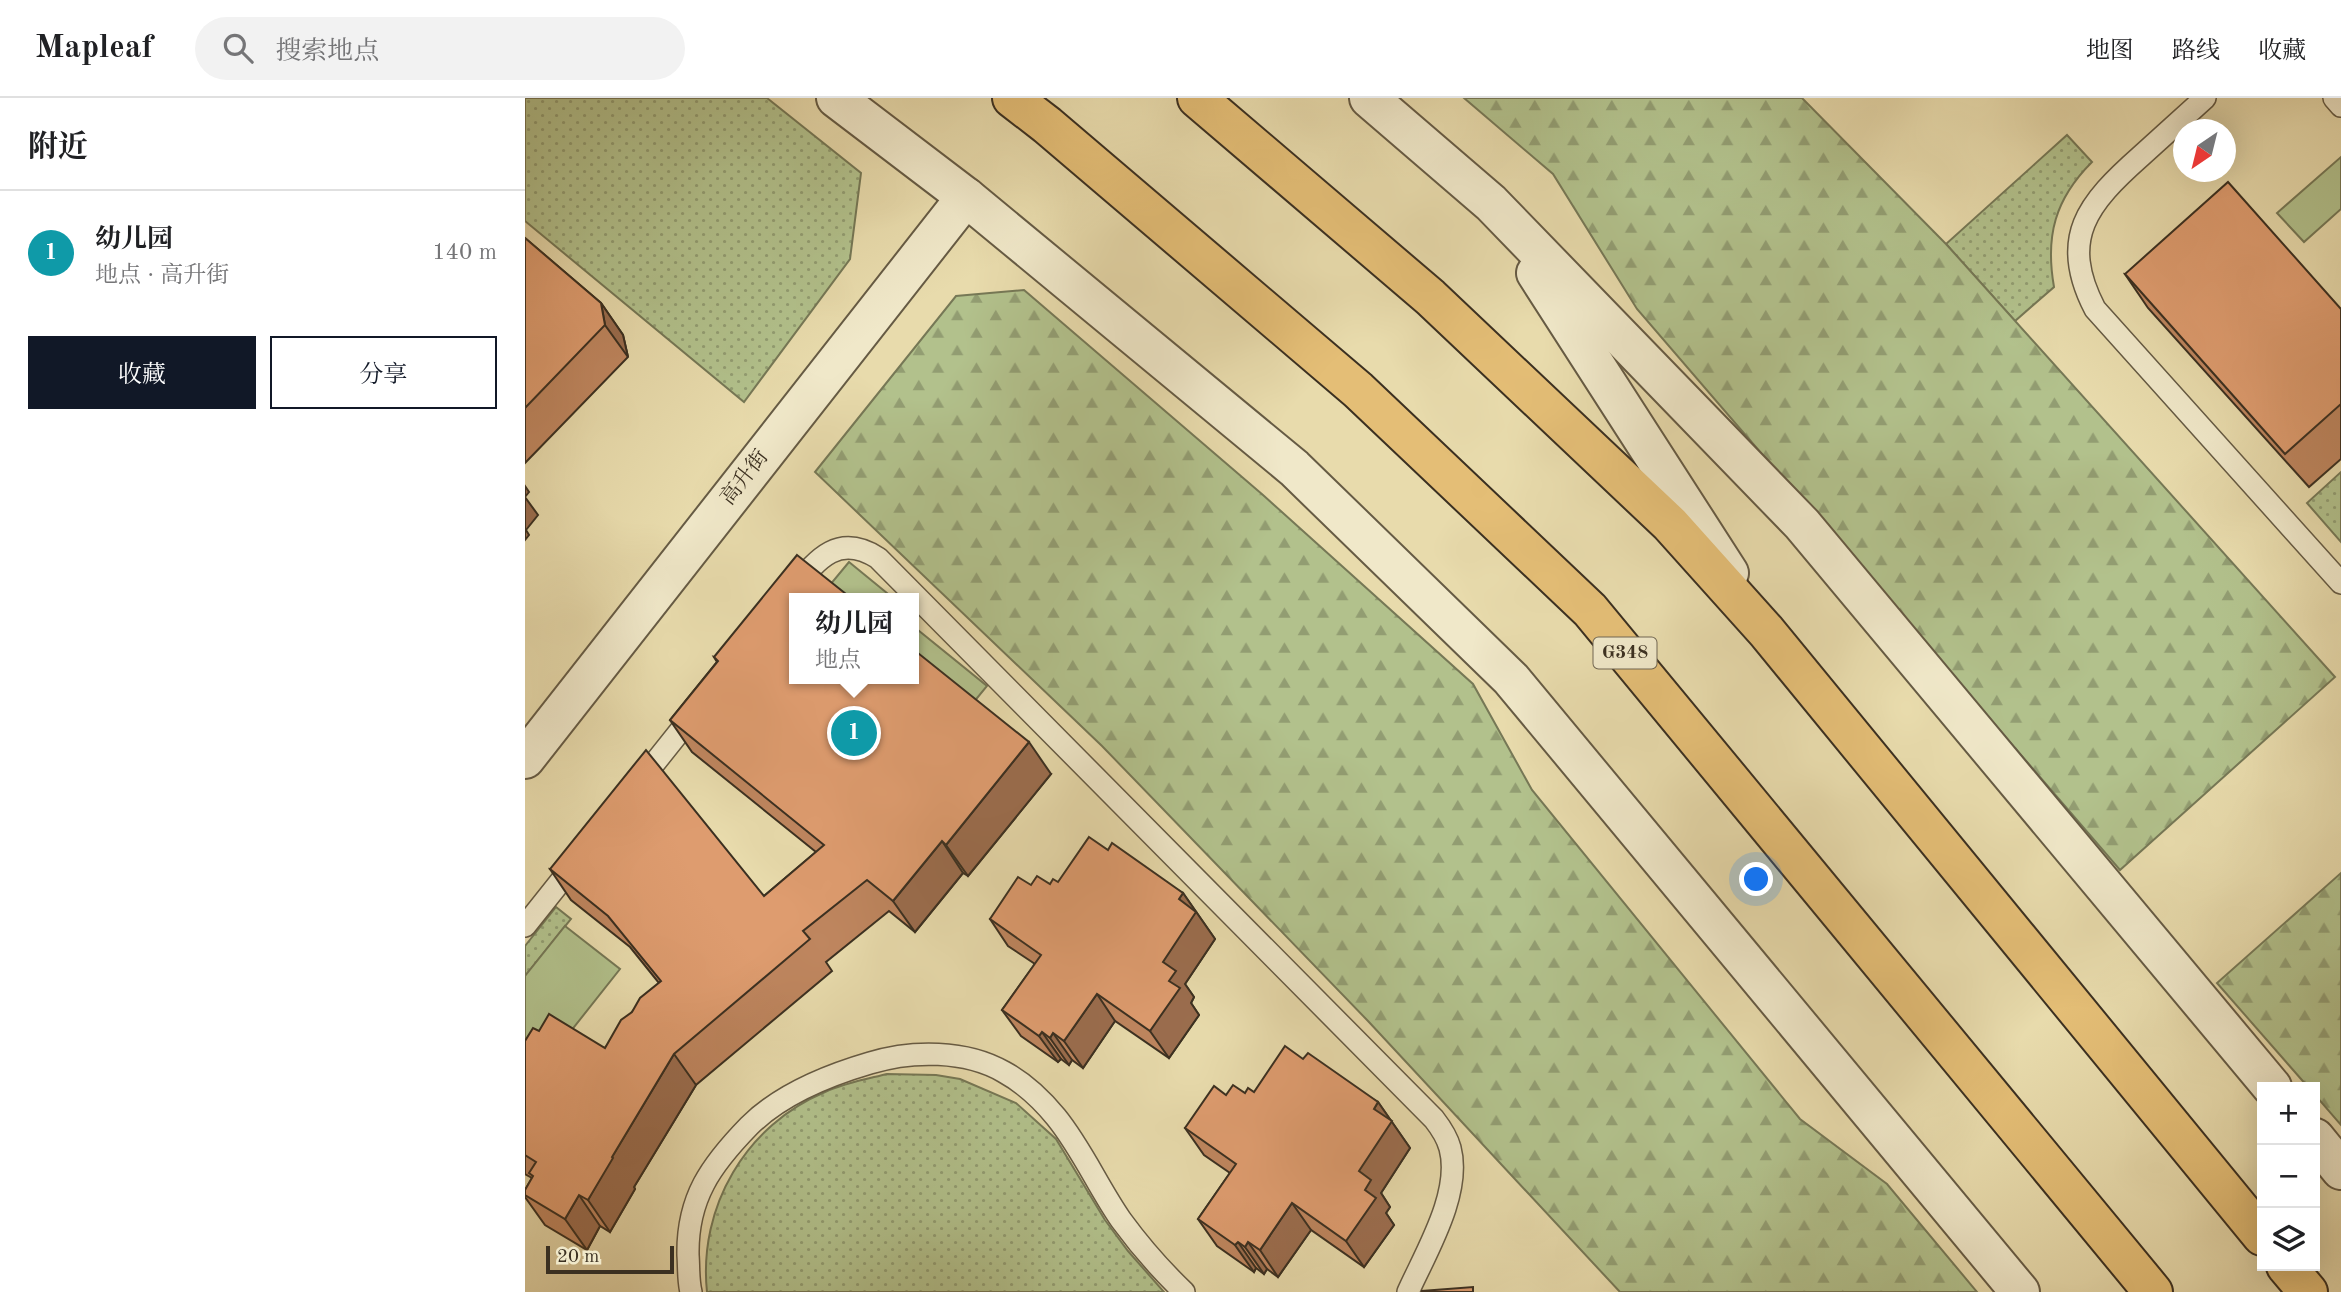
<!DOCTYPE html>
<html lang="zh">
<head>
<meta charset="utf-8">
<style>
	:root { --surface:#fff; --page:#f2f2f2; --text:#202124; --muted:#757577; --line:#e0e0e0; --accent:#111827 }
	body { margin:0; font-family:"Old Standard TT","Noto Serif SC",serif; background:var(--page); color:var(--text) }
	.controls { position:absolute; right:21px; bottom:21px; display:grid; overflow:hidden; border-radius:0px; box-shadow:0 7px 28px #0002 }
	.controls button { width:63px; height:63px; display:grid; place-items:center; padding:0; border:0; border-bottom:2px solid var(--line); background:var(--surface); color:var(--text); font:35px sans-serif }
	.compass { position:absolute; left:1648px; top:21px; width:63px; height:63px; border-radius:50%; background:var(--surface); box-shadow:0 7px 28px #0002; rotate:215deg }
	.scale { position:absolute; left:21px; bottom:18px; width:128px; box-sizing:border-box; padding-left:7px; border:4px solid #3b3021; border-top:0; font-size:19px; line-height:24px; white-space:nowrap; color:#3b3021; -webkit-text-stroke:5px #f0e8c9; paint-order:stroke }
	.you { position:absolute; left:1232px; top:782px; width:24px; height:24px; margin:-18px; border:5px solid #fff; border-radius:50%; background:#1a73e8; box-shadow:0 0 0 10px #1a73e833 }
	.badge { display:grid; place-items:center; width:46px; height:46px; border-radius:50%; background:var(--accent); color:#fff; font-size:23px; font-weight:700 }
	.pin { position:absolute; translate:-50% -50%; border:4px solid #fff; box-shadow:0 2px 7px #0006 }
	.popup { position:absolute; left:264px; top:495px; width:130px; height:91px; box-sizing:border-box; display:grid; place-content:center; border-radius:0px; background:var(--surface); filter:drop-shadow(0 2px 5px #0005); font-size:23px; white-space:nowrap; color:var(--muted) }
	.popup b { font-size:26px; color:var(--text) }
	.popup::after { content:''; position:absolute; left:50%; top:100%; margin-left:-14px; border:14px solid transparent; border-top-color:var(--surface) }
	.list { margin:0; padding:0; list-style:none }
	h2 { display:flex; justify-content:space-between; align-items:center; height:91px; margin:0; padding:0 28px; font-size:30px }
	h2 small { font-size:23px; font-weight:400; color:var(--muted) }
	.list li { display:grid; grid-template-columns:46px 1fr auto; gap:21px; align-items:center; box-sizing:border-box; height:126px; padding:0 28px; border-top:2px solid var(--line) }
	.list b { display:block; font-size:26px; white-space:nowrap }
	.list p { margin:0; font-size:23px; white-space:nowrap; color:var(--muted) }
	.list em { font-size:23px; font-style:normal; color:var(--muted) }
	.actions { display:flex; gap:14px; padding:21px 28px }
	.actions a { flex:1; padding:16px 0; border:2px solid var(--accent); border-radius:0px; text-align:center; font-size:24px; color:var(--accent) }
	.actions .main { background:var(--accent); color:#fff }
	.icon { flex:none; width:38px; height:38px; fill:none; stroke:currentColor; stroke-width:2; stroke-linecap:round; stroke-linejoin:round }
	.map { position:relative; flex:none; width:1816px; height:1194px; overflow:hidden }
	header { display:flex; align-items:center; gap:42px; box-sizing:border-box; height:98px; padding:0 35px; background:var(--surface); border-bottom:2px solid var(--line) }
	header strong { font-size:33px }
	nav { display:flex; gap:38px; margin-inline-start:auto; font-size:24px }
	.search { width:490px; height:63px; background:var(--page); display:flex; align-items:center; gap:18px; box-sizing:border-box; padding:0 24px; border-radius:38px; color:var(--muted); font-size:26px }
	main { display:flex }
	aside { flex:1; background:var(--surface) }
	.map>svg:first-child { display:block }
	.grass { fill:url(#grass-dots); stroke:#767856; stroke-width:2 }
	.forest { fill:url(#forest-firs); stroke:#767856; stroke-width:2 }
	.pitch { fill:#b2c18c; stroke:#767856; stroke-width:2 }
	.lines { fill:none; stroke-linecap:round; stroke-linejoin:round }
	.service-casing { stroke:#665b44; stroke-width:24 }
	.minor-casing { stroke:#665b44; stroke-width:42 }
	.tertiary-casing { stroke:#665b44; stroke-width:42 }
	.trunk-casing { stroke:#3b3021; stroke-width:42 }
	.service { stroke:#f0e8c9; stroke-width:21 }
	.minor { stroke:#f0e8c9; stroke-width:38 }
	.tertiary { stroke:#f0e8c9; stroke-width:38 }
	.trunk { stroke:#e4be76; stroke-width:38 }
	.wall { fill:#bf865f; stroke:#3b3021; stroke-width:2 }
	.shaded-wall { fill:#9b6d4e; stroke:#3b3021; stroke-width:2 }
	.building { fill:#de9c6f; stroke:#3b3021; stroke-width:2 }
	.labels { text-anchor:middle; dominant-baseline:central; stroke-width:5; stroke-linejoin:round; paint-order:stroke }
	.shield { fill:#f0e8c9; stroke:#716753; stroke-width:2 }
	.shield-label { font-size:19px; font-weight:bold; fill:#3b3021 }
	.street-label { font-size:21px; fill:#3b3021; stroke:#f0e8c9 }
</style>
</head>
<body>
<header>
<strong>Mapleaf</strong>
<div class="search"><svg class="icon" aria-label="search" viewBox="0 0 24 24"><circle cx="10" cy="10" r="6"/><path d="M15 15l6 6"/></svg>搜索地点</div>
<nav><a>地图</a><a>路线</a><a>收藏</a></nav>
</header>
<main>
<aside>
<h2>附近<small></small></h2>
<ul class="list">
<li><span class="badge" style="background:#0f9aa8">1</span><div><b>幼儿园</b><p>地点 · 高升街</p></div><em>140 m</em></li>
</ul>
<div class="actions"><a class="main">收藏</a><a>分享</a></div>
</aside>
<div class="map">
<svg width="1816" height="1194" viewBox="0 0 1816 1194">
	<defs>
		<pattern id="grass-dots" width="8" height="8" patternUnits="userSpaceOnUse" patternTransform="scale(1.75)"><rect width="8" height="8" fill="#b2c18c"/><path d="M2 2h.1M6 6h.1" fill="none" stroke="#929d72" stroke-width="1.8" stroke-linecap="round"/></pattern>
		<pattern id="forest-firs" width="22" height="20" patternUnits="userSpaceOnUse" patternTransform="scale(1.75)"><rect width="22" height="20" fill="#b2c18c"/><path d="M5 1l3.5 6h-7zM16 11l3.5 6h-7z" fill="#929d72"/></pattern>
	</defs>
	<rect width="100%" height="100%" fill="#e8dbac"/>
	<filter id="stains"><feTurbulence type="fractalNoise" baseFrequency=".00286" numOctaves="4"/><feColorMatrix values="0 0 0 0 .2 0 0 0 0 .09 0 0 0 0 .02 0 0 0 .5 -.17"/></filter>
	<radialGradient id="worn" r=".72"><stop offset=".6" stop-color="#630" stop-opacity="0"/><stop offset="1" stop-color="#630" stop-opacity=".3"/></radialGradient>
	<g class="grass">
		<path d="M0 0H242L336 75 325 161 219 304 0 123Z"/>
		<path d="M1542 37 1567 64C1530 101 1520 138 1529 189L1490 223 1421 146Z"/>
		<path d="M1816 374V444L1782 405Z"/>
		<path d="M31 809 46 821 0 878V848Z"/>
		<path d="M362 976 411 977 435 981 491 1005 531 1041 580 1122 603 1153 639 1194H182C173 1109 221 1027 300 994 320 985 342 981 362 976Z"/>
	</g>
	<g class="forest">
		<path d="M939 0H1277L1421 146 1810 579 1595 772 1112 211 1028 76Z"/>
		<path d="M499 192 738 397 948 586 1007 692 1275 1021 1362 1086 1452 1194H1095L843 923 577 648 290 374 431 198Z"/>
		<path d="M1816 775V1027L1790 997V989H1783L1692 885Z"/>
	</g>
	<g class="pitch">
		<path d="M1816 59V111L1779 144 1752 115Z"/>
		<path d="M324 464 368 500H319L304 488Z"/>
		<path d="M388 528 462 588 448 605 389 557Z"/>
		<path d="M40 828 95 871 0 991V878Z"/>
	</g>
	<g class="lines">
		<defs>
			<g id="service">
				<path d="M1680 0C1659 19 1637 39 1616 58 1563 105 1533 140 1570 211L1816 485"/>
				<path d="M1809 0 1816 8"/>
				<path d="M269 490C293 460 314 435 353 460L909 1021C916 1030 922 1039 925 1050 937 1095 901 1154 883 1194"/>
				<path d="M112 687 171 613"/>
				<path d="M0 828 51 764"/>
				<path d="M166 1194C163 1182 164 1170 163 1157 162 1100 186 1067 224 1028 255 997 304 977 345 965 387 952 441 952 479 974 499 985 517 1002 531 1019 557 1051 573 1089 596 1122 615 1148 636 1172 659 1194"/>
			</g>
			<path id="minor" d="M0 661 441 99"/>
			<g id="tertiary">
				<path d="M311 0 441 99 769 370 986 581 1495 1194"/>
				<path d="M844 0 966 105 1277 426 1747 989"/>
				<path d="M1011 175 1204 475"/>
				<path d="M1790 1040 1816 1072"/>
			</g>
			<g id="trunk">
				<path d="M487 0 522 27 833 292 1065 512 1628 1194"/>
				<path d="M672 0 905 199 1145 426 1241 533 1737 1138"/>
				<path d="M1761 1168 1783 1194"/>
			</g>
		</defs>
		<use href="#service" class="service-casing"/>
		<use href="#minor" class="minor-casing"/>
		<use href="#tertiary" class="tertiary-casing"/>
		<use href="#trunk" class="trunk-casing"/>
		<use href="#service" class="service"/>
		<use href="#minor" class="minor"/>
		<use href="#tertiary" class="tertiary"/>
		<use href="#trunk" class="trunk"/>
	</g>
	<g class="wall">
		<path d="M0 140 76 205 98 237 103 259 0 365Z"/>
		<path d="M1600 176 1816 211V361L1784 389 1623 210Z"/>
		<path d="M189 559 526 676 443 778 438 775 390 834 364 813 301 864 307 873 171 987 109 1089 110 1091 85 1134 75 1128 62 1152 20 1127 0 1099V1092L7 1080 0 1076V943L14 933 80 950 107 914 134 885 105 849 46 802 25 771 239 798 291 754 167 654 145 622 192 564Z"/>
		<path d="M583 752 658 795 690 841 660 886 669 899 666 905 674 917 644 960 590 923 558 970 547 962 544 967 536 961 533 964 496 938 477 912 510 866 483 848 465 821 506 787 525 786 533 784Z"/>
		<path d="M778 961 853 1004 885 1050 856 1095 865 1109 861 1115 869 1127 839 1169 786 1132 753 1179 742 1171 739 1176 731 1170 729 1174 692 1148 673 1121 705 1075 679 1057 660 1030 701 997 729 994Z"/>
	</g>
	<g class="shaded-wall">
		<path d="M76 205 98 237 103 259 80 227Z"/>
		<path d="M0 388 4 394 0 399 13 417 1 432 4 437 0 442Z"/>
		<path d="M504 644 526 676 443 778 421 747Z"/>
		<path d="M417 743 438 775 390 834 368 803Z"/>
		<path d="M658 795 690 841 660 886 669 899 666 905 674 917 644 960 625 933 638 864 654 801Z"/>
		<path d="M572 896 590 923 558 970 539 943Z"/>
		<path d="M517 934 536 961 533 964 514 938Z"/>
		<path d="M528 935 547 962 544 967 525 940Z"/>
		<path d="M149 956 171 987 109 1089 110 1091 85 1134 63 1102 87 1059Z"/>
		<path d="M853 1004 885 1050 856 1095 865 1109 861 1115 869 1127 839 1169 821 1143 834 1073 849 1011Z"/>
		<path d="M54 1097 75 1128 62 1152 40 1121Z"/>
		<path d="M767 1105 786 1132 753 1179 735 1152Z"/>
		<path d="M713 1144 731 1170 729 1174 710 1147Z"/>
		<path d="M723 1144 742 1171 739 1176 720 1149Z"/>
	</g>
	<g class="building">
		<path d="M1703 84 1816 211V306L1760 356 1600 176Z"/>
		<path d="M0 140 76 205 80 227 0 310Z"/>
		<path d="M272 457 326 500H270V581H388V551L504 644 421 747 417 743 368 803 342 782 278 833 285 841 149 956 87 1059 88 1060 63 1102 54 1097 40 1121 0 1097V1092L8 1078 4 1075 11 1064 0 1057V943L8 930 14 933 24 916 80 950 96 922 107 914 115 900 136 883 83 818 25 771 121 652 239 798 299 747 145 622 193 563 189 559Z"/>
		<path d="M564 739 583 752 587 745 658 795 654 801 671 814 638 864 651 873 644 883 655 890 625 933 572 896 539 943 528 935 525 940 517 934 514 938 477 912 516 857 465 821 493 779 506 787 512 778 525 786 528 781 533 784Z"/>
		<path d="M760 948 778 961 783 955 853 1004 849 1011 867 1023 834 1073 846 1082 840 1092 851 1100 821 1143 767 1105 735 1152 723 1144 720 1149 713 1144 710 1147 673 1121 711 1066 660 1030 689 988 701 997 708 987 720 995 723 990 729 994Z"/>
		<path d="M948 1189V1194H897V1193Z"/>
	</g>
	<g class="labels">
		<rect class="shield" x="1068.5" y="539.5" width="63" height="31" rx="5"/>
		<g class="shield-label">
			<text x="1100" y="555">G348</text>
		</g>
		<g class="street-label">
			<text transform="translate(220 380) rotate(-52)">高升街</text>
		</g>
	</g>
	<rect width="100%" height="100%" filter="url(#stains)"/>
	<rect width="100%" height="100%" fill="url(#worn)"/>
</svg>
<div class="controls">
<button>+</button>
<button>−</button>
<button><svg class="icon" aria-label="layers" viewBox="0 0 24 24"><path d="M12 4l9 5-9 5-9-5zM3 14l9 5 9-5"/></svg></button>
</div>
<svg class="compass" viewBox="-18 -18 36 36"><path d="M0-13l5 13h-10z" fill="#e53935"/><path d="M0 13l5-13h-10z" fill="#757577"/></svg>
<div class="scale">20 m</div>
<div class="you"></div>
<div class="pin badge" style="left:329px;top:635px;background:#0f9aa8">1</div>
<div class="popup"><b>幼儿园</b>地点</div>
</div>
</main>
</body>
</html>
